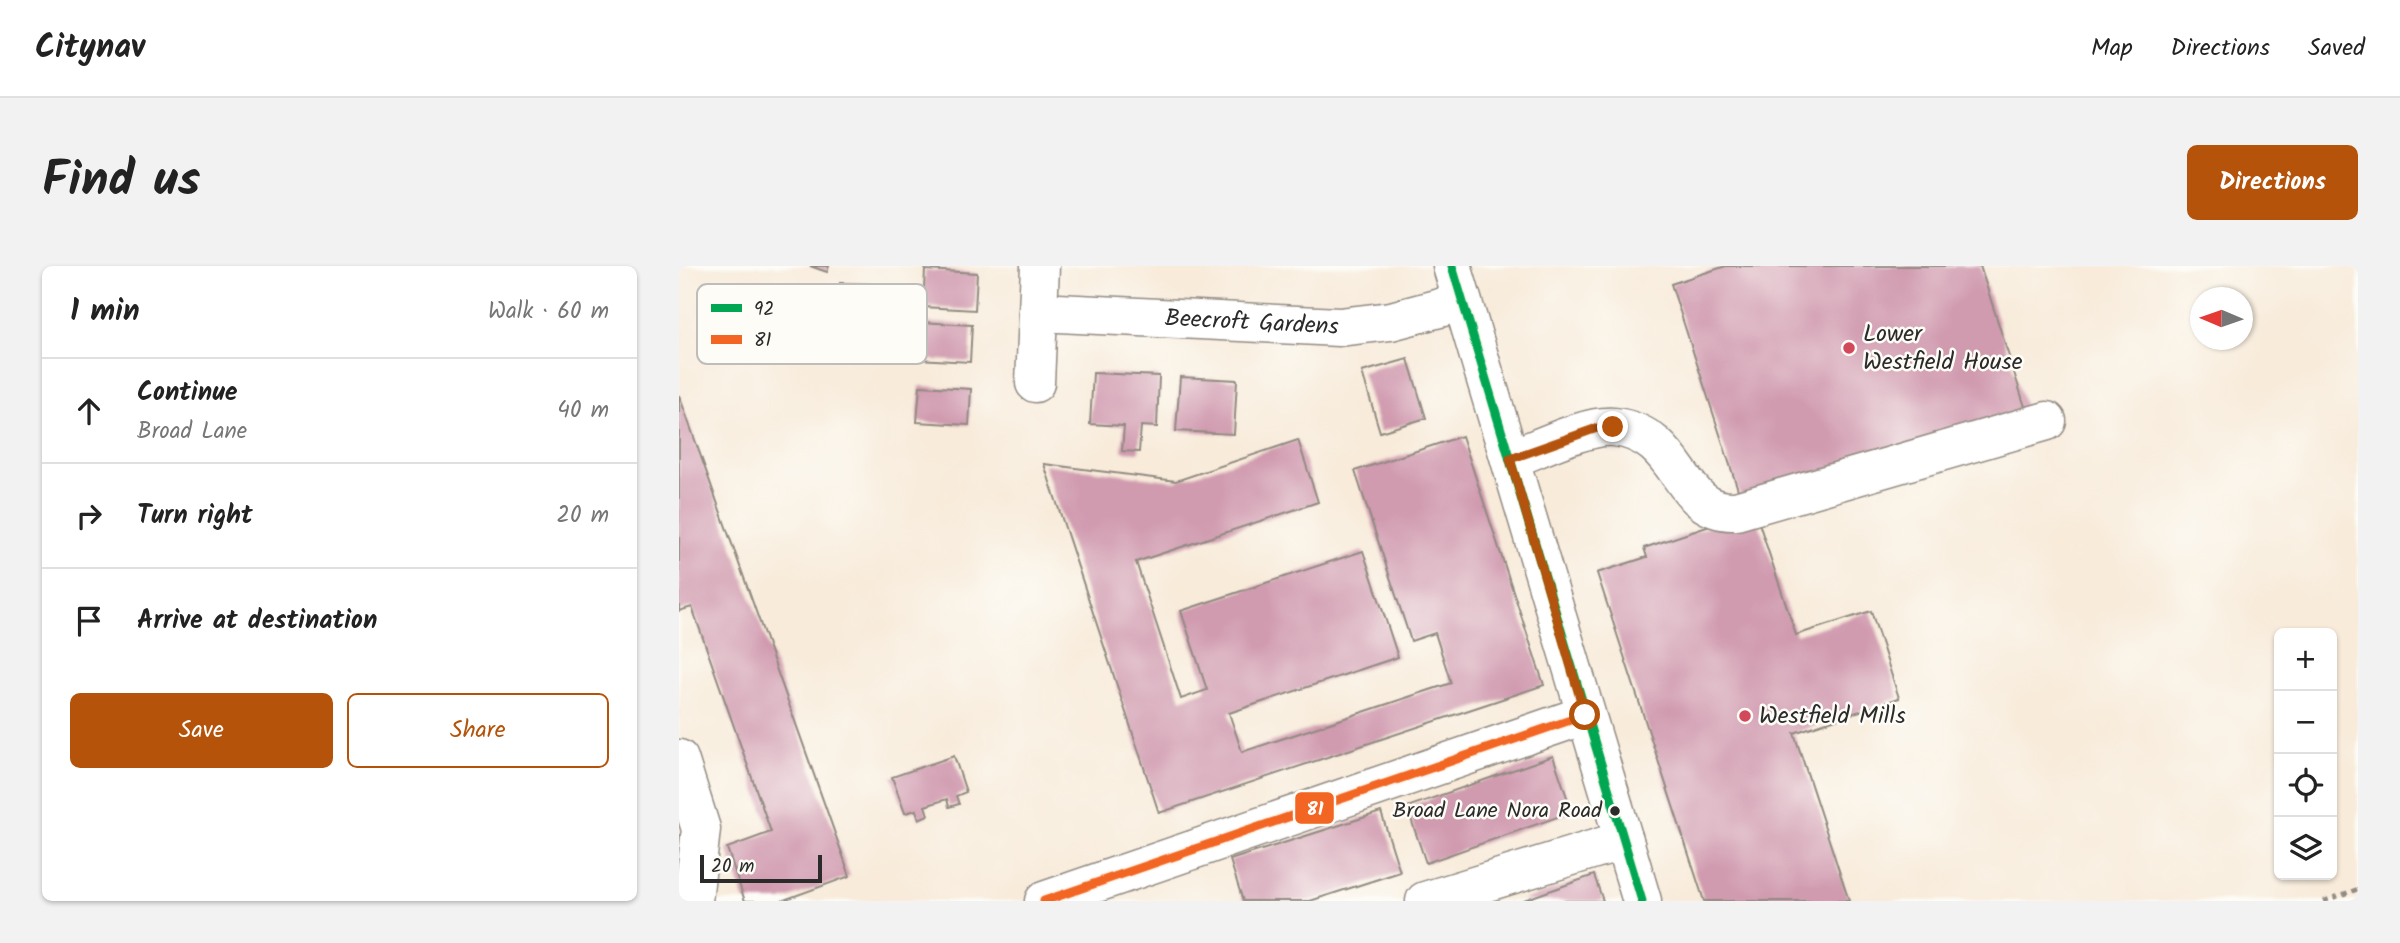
<!DOCTYPE html>
<html lang="en">
<head>
<meta charset="utf-8">
<style>
	:root { --surface:#fff; --page:#f2f2f2; --text:#222; --muted:#767676; --line:#e0e0e0; --accent:#b45309 }
	body { margin:0; font-family:Kalam,sans-serif; background:var(--page); color:var(--text) }
	.controls { position:absolute; right:21px; bottom:21px; display:grid; overflow:hidden; border-radius:10px; box-shadow:0 2px 5px #0004 }
	.controls button { width:63px; height:63px; display:grid; place-items:center; padding:0; border:0; border-bottom:2px solid var(--line); background:var(--surface); color:var(--text); font:35px sans-serif }
	.compass { position:absolute; left:1511px; top:21px; width:63px; height:63px; border-radius:50%; background:var(--surface); box-shadow:0 2px 5px #0004; rotate:272deg }
	.scale { position:absolute; left:21px; bottom:18px; width:122px; box-sizing:border-box; padding-left:7px; border:4px solid #2b2b2b; border-top:0; font-size:19px; line-height:24px; white-space:nowrap; color:#2b2b2b; -webkit-text-stroke:5px #fdfcf7; paint-order:stroke }
	.stop { position:absolute; width:21px; height:21px; margin:-16px; border:5px solid #b45309; border-radius:50%; background:#fff }
	.stop.end { background:#b45309; border-color:#fff; box-shadow:0 2px 7px #0008 }
	.list { margin:0; padding:0; list-style:none }
	h2 { display:flex; justify-content:space-between; align-items:center; height:91px; margin:0; padding:0 28px; font-size:30px }
	h2 small { font-size:23px; font-weight:400; color:var(--muted) }
	.list li { display:grid; grid-template-columns:46px 1fr auto; gap:21px; align-items:center; box-sizing:border-box; height:105px; padding:0 28px; border-top:2px solid var(--line) }
	.list b { display:block; font-size:26px; white-space:nowrap }
	.list p { margin:0; font-size:23px; white-space:nowrap; color:var(--muted) }
	.list em { font-size:23px; font-style:normal; color:var(--muted) }
	.actions { display:flex; gap:14px; padding:21px 28px }
	.actions a { flex:1; padding:16px 0; border:2px solid var(--accent); border-radius:10px; text-align:center; font-size:24px; color:var(--accent) }
	.actions .main { background:var(--accent); color:#fff }
	.icon { flex:none; width:38px; height:38px; fill:none; stroke:currentColor; stroke-width:2; stroke-linecap:round; stroke-linejoin:round }
	.map { position:relative; flex:none; width:1679px; height:635px; overflow:hidden; border-radius:10px }
	header { display:flex; align-items:center; gap:42px; box-sizing:border-box; height:98px; padding:0 35px; background:var(--surface); border-bottom:2px solid var(--line) }
	header strong { font-size:33px }
	nav { display:flex; gap:38px; margin-inline-start:auto; font-size:24px }
	.intro { display:flex; align-items:center; justify-content:space-between; box-sizing:border-box; height:168px; padding:0 42px }
	h1 { margin:0; font-size:49px }
	.button { padding:18px 32px; border-radius:10px; background:var(--accent); color:#fff; font-size:24px; font-weight:700 }
	main { display:flex; gap:42px; padding:0 42px }
	aside { flex:1; background:var(--surface); border-radius:10px; box-shadow:0 2px 5px #0004 }
	.map>svg:first-child { display:block }
	.building { fill:#d09aaf }
	.lines { fill:none; stroke-linecap:round; stroke-linejoin:round }
	.minor-casing { stroke:#928b82; stroke-width:41 }
	.path { stroke:#928b82; stroke-width:4.5; stroke-dasharray:5 5; stroke-linecap:butt }
	.minor { stroke:#fff; stroke-width:38 }
	.bus-1-casing { stroke:#fdfcf7; stroke-width:14 }
	.bus-2-casing { stroke:#fdfcf7; stroke-width:14 }
	.bus-1 { stroke:#00a651; stroke-width:9 }
	.bus-2 { stroke:#f26522; stroke-width:9 }
	.route { stroke:#b45309; stroke-width:9 }
	.poi-dot { fill:#d1495b; stroke:#fdfcf7; stroke-width:2.5 }
	.bus-dot { fill:#2b2b2b; stroke:#fdfcf7; stroke-width:2.5 }
	.labels { text-anchor:middle; dominant-baseline:central; stroke-width:5; stroke-linejoin:round; paint-order:stroke }
	.bus-label { font-size:22px; fill:#2b2b2b; stroke:#fdfcf7; text-anchor:end }
	.street-label { font-size:24px; fill:#2b2b2b; stroke:#fdfcf7 }
	.poi-label { font-size:24px; fill:#2b2b2b; stroke:#fdfcf7; text-anchor:start }
	.key { fill:#fdfcf7; stroke:#bebdba; stroke-width:2 }
	.key-label { font-size:19px; fill:#2b2b2b }
	.line-badge { stroke:#fdfcf7; stroke-width:2.5 }
	.badge-label { font-size:19px; text-anchor:middle; font-weight:bold; fill:#fff }
</style>
</head>
<body>
<header>
<strong>Citynav</strong>
<nav><a>Map</a><a>Directions</a><a>Saved</a></nav>
</header>
<div class="intro"><h1>Find us</h1><a class="button">Directions</a></div>
<main>
<aside>
<h2>1 min<small>Walk · 60 m</small></h2>
<ul class="list">
<li><svg class="icon" aria-label="ahead" viewBox="0 0 24 24"><path d="M12 20V5M6 11l6-6 6 6"/></svg><div><b>Continue</b><p>Broad Lane</p></div><em>40 m</em></li>
<li><svg class="icon" aria-label="right" viewBox="0 0 24 24"><path d="M7 20v-9h11M14 6l5 5-5 5"/></svg><div><b>Turn right</b></div><em>20 m</em></li>
<li><svg class="icon" aria-label="arrive" viewBox="0 0 24 24"><path d="M6 21V4h12l-3 4 3 4H6"/></svg><div><b>Arrive at destination</b></div></li>
</ul>
<div class="actions"><a class="main">Save</a><a>Share</a></div>
</aside>
<div class="map">
<svg width="1679" height="635" viewBox="0 0 1679 635">
	<rect width="100%" height="100%" fill="#fdfcf7"/>
	<filter id="ink" filterUnits="userSpaceOnUse"><feTurbulence type="fractalNoise" baseFrequency=".0143" numOctaves="2"/><feDisplacementMap in="SourceGraphic" scale="14" xChannelSelector="R" yChannelSelector="G"/><feConvolveMatrix kernelMatrix="1 2 1 2 8 2 1 2 1" color-interpolation-filters="sRGB"/></filter>
	<filter id="wash" filterUnits="userSpaceOnUse"><feTurbulence type="fractalNoise" baseFrequency=".00686" numOctaves="4" result="noise"/><feDisplacementMap in="SourceGraphic" scale="28" xChannelSelector="R" yChannelSelector="G"/><feGaussianBlur stdDeviation="1.57" result="paint"/><feColorMatrix in="noise" values="0 0 0 0 0 0 0 0 0 0 0 0 0 0 0 0 0 1.4 0 .05"/><feComposite in="paint" operator="in"/></filter>
	<g filter="url(#wash)">
		<rect width="100%" height="100%" fill="#f8ebda"/>
		<g id="blocks">
			<g class="building">
				<path d="M131 0H150L148 6Z"/>
				<path d="M1047 0H1301L1348 147 1064 239 992 18Z"/>
				<path d="M246 4 298 7 296 44 244 41Z"/>
				<path d="M161 17 193 18 192 63 160 62Z"/>
				<path d="M241 56 293 59 291 96 239 93Z"/>
				<path d="M729 93 747 152 701 166 683 106Z"/>
				<path d="M414 107 480 110 478 161 462 160 460 186 443 185 445 160 411 158Z"/>
				<path d="M501 111 558 114 555 168 497 165Z"/>
				<path d="M241 120 292 123 290 159 238 156Z"/>
				<path d="M0 129 171 610 102 635H66L48 582 92 566 13 341 0 345Z"/>
				<path d="M783 170 865 419 480 547 365 198 497 215 619 174 639 236 457 296 502 433 528 424 502 345 684 285 719 391 550 447 563 486 772 417 756 367 732 375 676 205Z"/>
				<path d="M1076 245 1117 369 1192 345 1220 432 1115 467 1170 635H1025L918 307 968 291 965 282Z"/>
				<path d="M275 490 287 526 277 530 280 538 270 541 268 533 246 540 249 549 240 553 237 544 226 547 213 511Z"/>
				<path d="M874 490 893 546 747 597 728 541Z"/>
				<path d="M702 546 721 606 631 635H564L551 594Z"/>
				<path d="M915 609 924 635H842Z"/>
			</g>
		</g>
	</g>
	<g filter="url(#ink)">
		<use href="#blocks" fill-opacity="0" stroke="#928b82" stroke-width="2"/>
		<g class="lines">
			<defs>
				<g id="minor">
					<path d="M773 0 963 635"/>
					<path id="s1" d="M359 46 660 61 712 55 783 36"/>
					<path d="M356 117 361 0"/>
					<path d="M831 193C857 184 908 158 935 161 1006 169 996 248 1057 245L1368 155"/>
					<path d="M0 493 22 563 14 635"/>
					<path d="M365 635 906 449"/>
					<path d="M746 635 945 574"/>
				</g>
			</defs>
			<use href="#minor" class="minor-casing"/>
			<path class="path" d="M1645 635 1679 623"/>
			<use href="#minor" class="minor"/>
			<defs>
				<path id="bus-1" d="M773 0 963 635"/>
				<path id="bus-2" d="M365 635 906 449"/>
			</defs>
			<use href="#bus-1" class="bus-1-casing"/>
			<use href="#bus-2" class="bus-2-casing"/>
			<use href="#bus-1" class="bus-1"/>
			<use href="#bus-2" class="bus-2"/>
		</g>
	</g>
	<g class="lines" filter="url(#ink)">
		<path class="route" d="M906 449 831 193 918 162 934 161"/>
	</g>
	<g class="poi-dot">
		<circle cx="1170" cy="82" r="7"/>
		<circle cx="1066" cy="450" r="7"/>
	</g>
	<circle class="bus-dot" cx="936" cy="545" r="6"/>
	<g class="labels">
		<g class="bus-label">
			<text x="923" y="545">Broad Lane Nora Road</text>
		</g>
		<g class="street-label">
			<text stroke="none"><textPath href="#s1" startOffset="214">Beecroft Gardens</textPath></text>
		</g>
		<g class="poi-label">
			<text x="1184" y="68">Lower<tspan x="1184" dy="28">Westfield House</tspan></text>
			<text x="1080" y="450">Westfield Mills</text>
		</g>
	</g>
	<rect x="18" y="18" width="230" height="80" rx="10" class="key"/>
	<rect x="32" y="38" width="31" height="8" fill="#00a651"/>
	<rect x="32" y="69" width="31" height="9" fill="#f26522"/>
	<g class="key-label">
		<text x="75" y="49">92</text>
		<text x="75" y="80">81</text>
	</g>
	<rect class="line-badge" x="615" y="525" width="41" height="34" rx="7" fill="#f26522"/>
	<g class="badge-label">
		<text x="636" y="549">81</text>
	</g>
</svg>
<div class="controls">
<button>+</button>
<button>−</button>
<button><svg class="icon" aria-label="locate" viewBox="0 0 24 24"><circle cx="12" cy="12" r="6"/><path d="M12 2v4M12 18v4M2 12h4M18 12h4"/></svg></button>
<button><svg class="icon" aria-label="layers" viewBox="0 0 24 24"><path d="M12 4l9 5-9 5-9-5zM3 14l9 5 9-5"/></svg></button>
</div>
<svg class="compass" viewBox="-18 -18 36 36"><path d="M0-13l5 13h-10z" fill="#e53935"/><path d="M0 13l5-13h-10z" fill="#767676"/></svg>
<div class="scale">20 m</div>
<div class="stop" style="left:906px;top:449px"></div>
<div class="stop end" style="left:934px;top:161px"></div>
</div>
</main>
</body>
</html>
